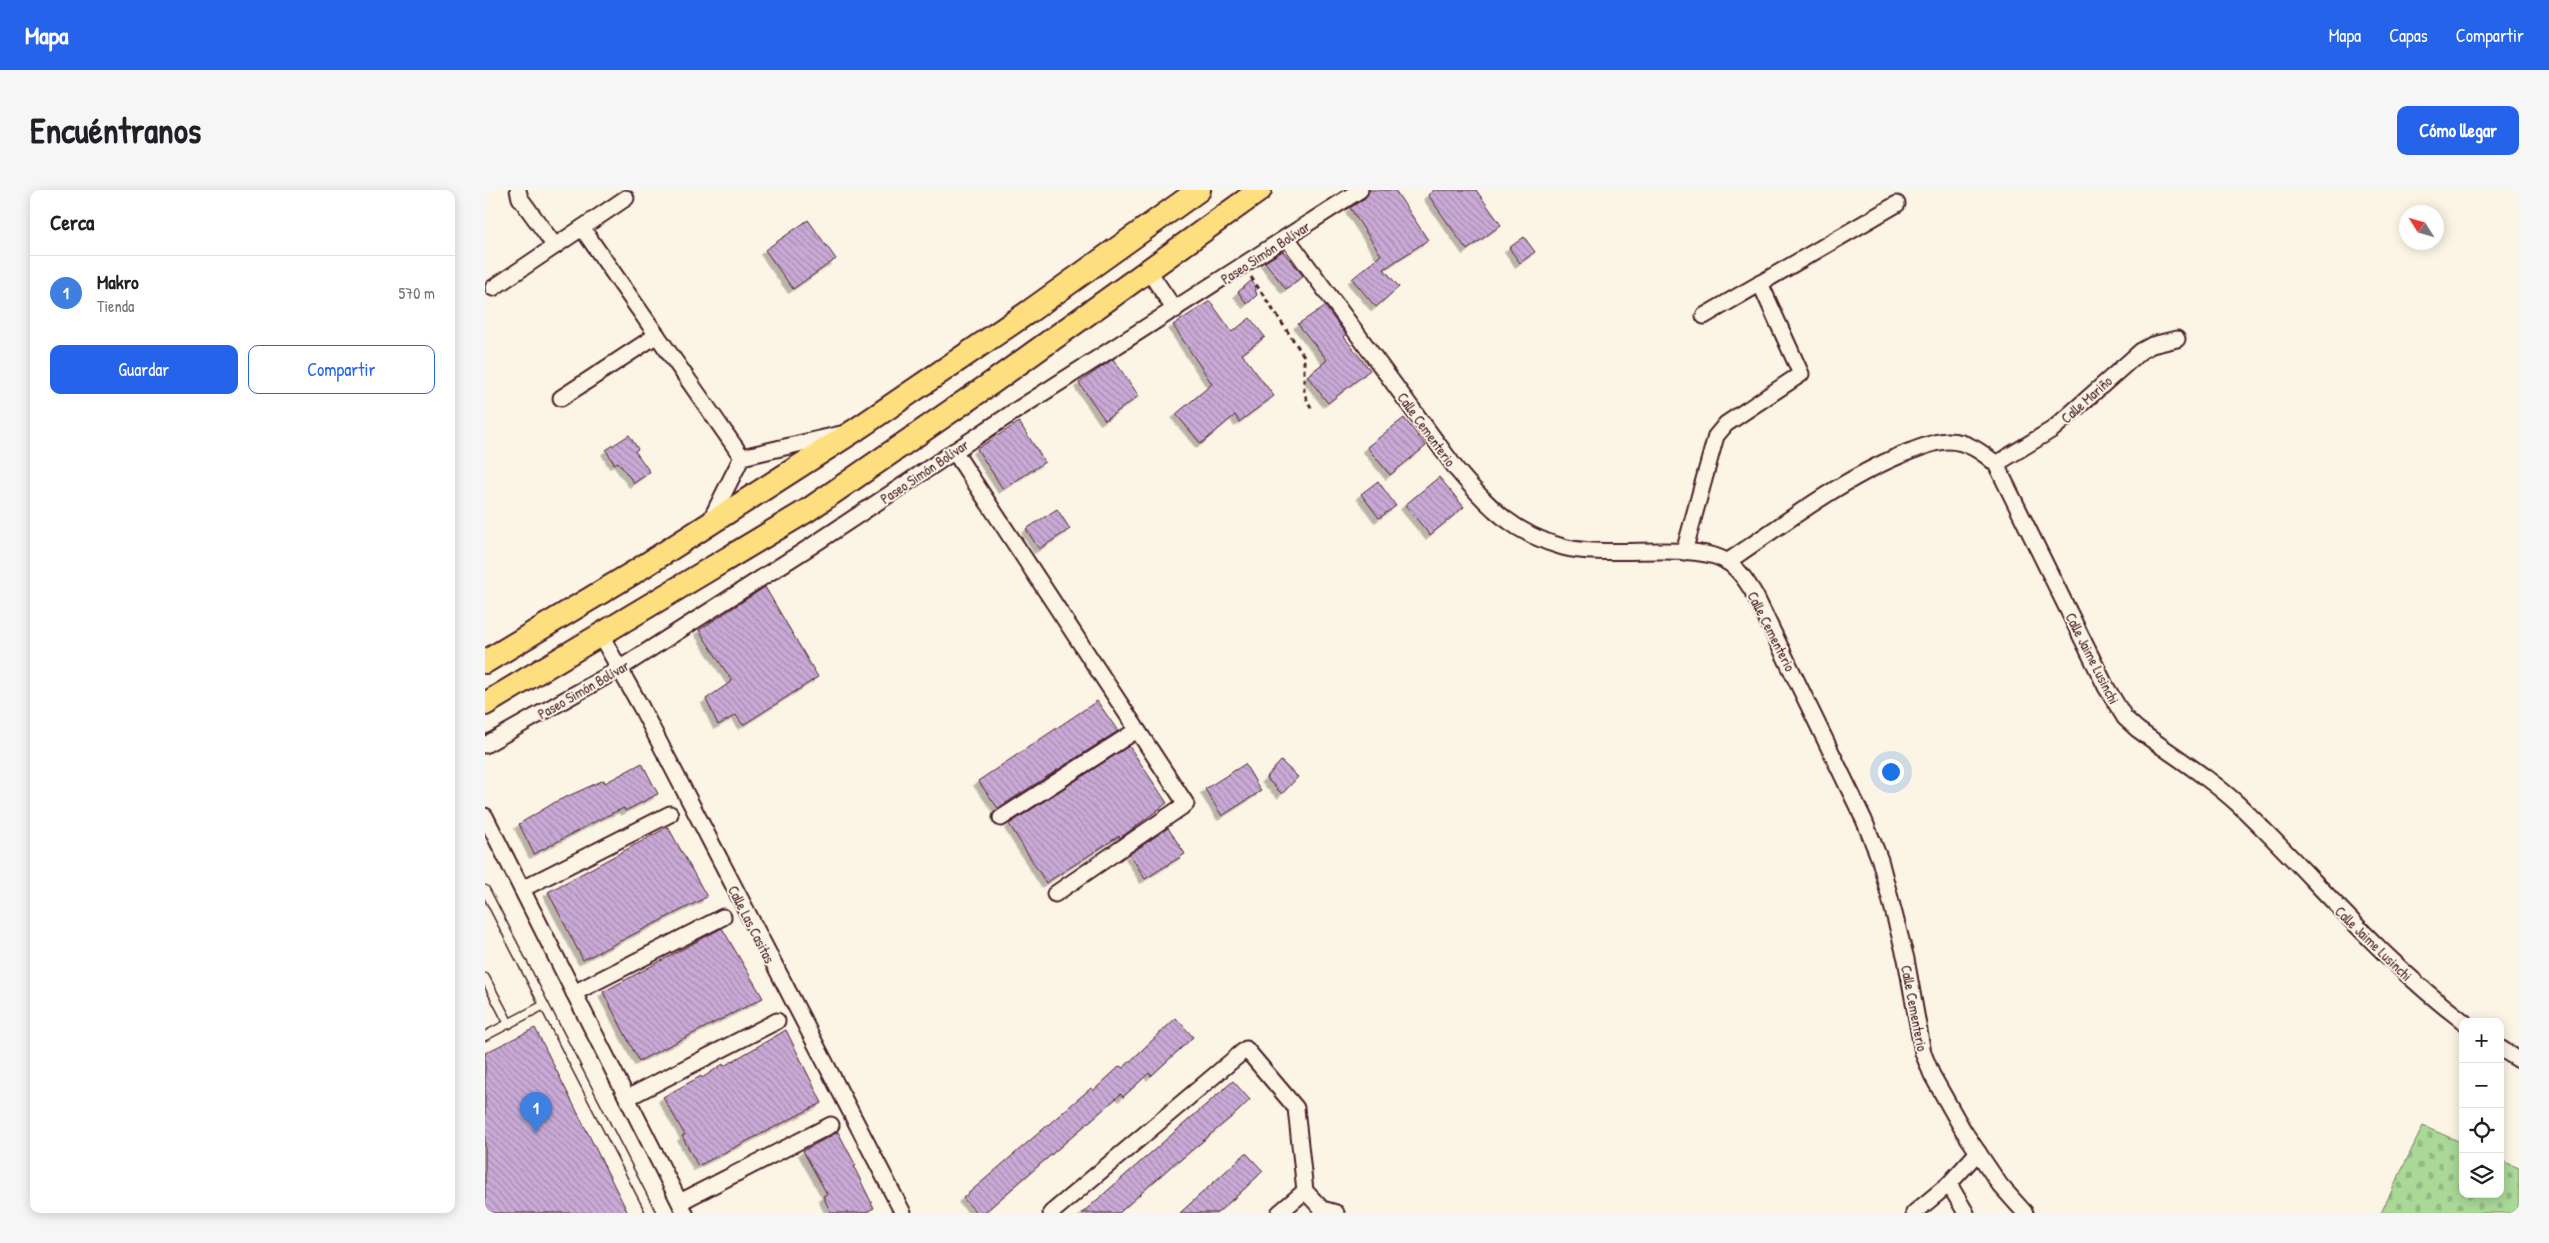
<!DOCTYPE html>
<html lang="es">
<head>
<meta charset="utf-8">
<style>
	:root { --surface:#fff; --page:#f6f6f6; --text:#202124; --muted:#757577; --line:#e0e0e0; --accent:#2563eb }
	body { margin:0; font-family:"Patrick Hand",sans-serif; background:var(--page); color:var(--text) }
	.controls { position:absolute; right:15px; bottom:15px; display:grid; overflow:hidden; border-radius:10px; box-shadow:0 2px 12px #0003 }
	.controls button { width:45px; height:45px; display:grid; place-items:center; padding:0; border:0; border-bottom:1px solid var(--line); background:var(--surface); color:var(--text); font:25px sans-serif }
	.compass { position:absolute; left:1914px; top:15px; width:45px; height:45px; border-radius:50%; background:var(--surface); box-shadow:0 2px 12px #0003; rotate:307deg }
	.you { position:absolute; left:1405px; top:581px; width:18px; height:18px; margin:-12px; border:4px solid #fff; border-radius:50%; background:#1a73e8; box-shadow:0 0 0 8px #1a73e833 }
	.badge { display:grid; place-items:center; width:32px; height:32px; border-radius:50%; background:var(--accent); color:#fff; font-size:16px; font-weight:700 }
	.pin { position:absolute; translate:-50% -41px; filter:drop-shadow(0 1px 2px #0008) }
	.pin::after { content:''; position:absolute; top:26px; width:18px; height:15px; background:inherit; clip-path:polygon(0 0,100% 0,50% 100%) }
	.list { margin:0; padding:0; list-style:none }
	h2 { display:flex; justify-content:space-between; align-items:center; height:65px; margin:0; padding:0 20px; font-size:21px }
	h2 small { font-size:16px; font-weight:400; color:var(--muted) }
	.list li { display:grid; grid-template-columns:32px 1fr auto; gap:15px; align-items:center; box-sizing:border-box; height:75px; padding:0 20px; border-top:1px solid var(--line) }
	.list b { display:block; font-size:19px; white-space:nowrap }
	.list p { margin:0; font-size:16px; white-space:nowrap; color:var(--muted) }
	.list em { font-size:16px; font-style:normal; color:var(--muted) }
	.actions { display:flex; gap:10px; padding:15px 20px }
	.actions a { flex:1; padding:11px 0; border:1px solid var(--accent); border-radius:10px; text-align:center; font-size:18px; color:var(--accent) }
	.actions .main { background:var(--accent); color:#fff }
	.icon { flex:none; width:28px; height:28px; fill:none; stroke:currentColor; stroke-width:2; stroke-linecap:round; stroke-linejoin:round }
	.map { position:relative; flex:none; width:2034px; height:1023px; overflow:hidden; border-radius:10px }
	header { display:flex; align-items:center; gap:30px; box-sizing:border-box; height:70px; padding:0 25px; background:var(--accent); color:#fff }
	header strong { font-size:24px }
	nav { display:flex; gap:28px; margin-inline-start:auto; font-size:18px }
	.intro { display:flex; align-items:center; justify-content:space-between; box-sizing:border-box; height:120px; padding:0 30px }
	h1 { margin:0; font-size:35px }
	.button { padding:12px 22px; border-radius:10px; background:var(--accent); color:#fff; font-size:18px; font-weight:700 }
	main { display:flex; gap:30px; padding:0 30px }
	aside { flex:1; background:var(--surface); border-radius:10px; box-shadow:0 2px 12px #0003 }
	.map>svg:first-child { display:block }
	.cemetery { fill:url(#cemetery-stones); stroke:#7a7c61 }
	.building { fill:url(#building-back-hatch); stroke:#4a1f2b; filter:url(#shadow) }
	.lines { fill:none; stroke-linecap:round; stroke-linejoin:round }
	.service-casing { stroke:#4a1f2b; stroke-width:11 }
	.minor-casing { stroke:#4a1f2b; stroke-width:19 }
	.primary-casing { stroke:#4a1f2b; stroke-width:26 }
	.path { stroke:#4a1f2b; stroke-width:3; stroke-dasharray:5 4; stroke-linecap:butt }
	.service { stroke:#fcf5e5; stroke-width:8 }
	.minor { stroke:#fcf5e5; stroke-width:15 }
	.primary { stroke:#fedf80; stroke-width:22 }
	.labels { text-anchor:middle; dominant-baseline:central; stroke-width:4; stroke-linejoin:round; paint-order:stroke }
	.street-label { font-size:14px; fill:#4a1f2b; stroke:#fcf5e5 }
</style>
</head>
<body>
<header>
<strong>Mapa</strong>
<nav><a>Mapa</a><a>Capas</a><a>Compartir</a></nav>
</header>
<div class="intro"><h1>Encuéntranos</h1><a class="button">Cómo llegar</a></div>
<main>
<aside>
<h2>Cerca<small></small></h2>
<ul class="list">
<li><span class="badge" style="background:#3f7fe0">1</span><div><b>Makro</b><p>Tienda</p></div><em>570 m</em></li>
</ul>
<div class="actions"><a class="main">Guardar</a><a>Compartir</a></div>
</aside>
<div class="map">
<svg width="2034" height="1023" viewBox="0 0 2034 1023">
	<defs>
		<pattern id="cemetery-stones" width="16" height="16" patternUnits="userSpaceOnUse" patternTransform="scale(1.25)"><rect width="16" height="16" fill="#a9d897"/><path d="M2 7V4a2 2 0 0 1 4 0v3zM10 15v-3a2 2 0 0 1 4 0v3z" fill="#93b982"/></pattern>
		<pattern id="building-back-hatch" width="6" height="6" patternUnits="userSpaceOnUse" patternTransform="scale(1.25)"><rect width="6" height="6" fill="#c9aad6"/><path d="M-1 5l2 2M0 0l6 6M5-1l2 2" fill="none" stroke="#a58aae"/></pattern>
		<filter id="shadow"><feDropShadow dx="-4.5" dy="4.5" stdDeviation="0" flood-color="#0004"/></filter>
	</defs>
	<rect width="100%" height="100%" fill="#fcf5e5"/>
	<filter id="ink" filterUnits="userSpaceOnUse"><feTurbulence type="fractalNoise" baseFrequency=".02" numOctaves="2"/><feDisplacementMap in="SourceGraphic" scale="10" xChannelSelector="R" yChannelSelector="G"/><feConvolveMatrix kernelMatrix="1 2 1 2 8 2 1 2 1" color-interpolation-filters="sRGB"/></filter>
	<g filter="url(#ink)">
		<path class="cemetery" d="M1938 936 1978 953V1004H2015V970L2034 978V1023H1896Z"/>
		<g class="building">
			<path d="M884 0H910L943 50 899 79 914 97 891 117 867 89 896 65 865 18 880 8Z"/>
			<path d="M949 0H991L1016 35 982 60 943 5Z"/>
			<path d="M323 30 351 69 308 99 280 60Z"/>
			<path d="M1039 47 1050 62 1035 73 1024 58Z"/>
			<path d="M798 61 818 86 801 99 780 72Z"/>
			<path d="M767 90 772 105 762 114 753 102Z"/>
			<path d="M725 111 747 142 765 128 780 147 757 164 789 206 754 232 750 225 716 254 691 224 727 194 688 135Z"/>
			<path d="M840 116 861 145 859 147 885 180 843 213 822 186 842 170 813 134Z"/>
			<path d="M628 169 654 206 620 230 594 193Z"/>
			<path d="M919 228 941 256 905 285 882 257Z"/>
			<path d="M534 232 560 272 518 299 492 259Z"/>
			<path d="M144 245 153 259 150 261 165 282 149 293 133 272 129 274 121 260Z"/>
			<path d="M954 287 979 317 945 345 920 315Z"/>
			<path d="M893 291 911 316 894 328 876 304Z"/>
			<path d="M572 319 585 339 554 359 541 339Z"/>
			<path d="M280 397 333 487 258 535 251 525 233 535 221 509 247 491 214 440Z"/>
			<path d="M612 511 633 541 513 618 493 591Z"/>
			<path d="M644 556 682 613 635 648 634 646 561 693 524 634Z"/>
			<path d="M796 571 813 587 797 604 781 588Z"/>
			<path d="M157 573 173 604 140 621 139 618 117 628 49 664 34 634 72 611 119 590 120 593Z"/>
			<path d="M760 574 776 601 737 626 720 599Z"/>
			<path d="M183 637 222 707 98 770 63 702Z"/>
			<path d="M683 638 700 664 660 689 645 664Z"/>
			<path d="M237 738 278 808 154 871 118 802Z"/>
			<path d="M691 828 708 847 666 886 664 883 638 907 636 904 499 1023H492L478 1008 606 898 608 901 635 876 638 878Z"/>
			<path d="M50 838 143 1023H0V863Z"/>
			<path d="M301 840 337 913 213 976 197 946 200 945 178 907 216 886 217 888 238 874 239 876Z"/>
			<path d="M748 891 765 910 751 923 694 971 693 970 634 1023H597Z"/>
			<path d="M353 942 371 976 369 977 389 1018 379 1023H346L338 1006 342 1004 318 961Z"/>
			<path d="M761 963 778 981 755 1003 732 1023H695Z"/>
		</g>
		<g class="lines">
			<defs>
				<g id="service">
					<path d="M0 700 166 1023"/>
					<path d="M0 788 24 834"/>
					<path d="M0 846 59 815"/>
				</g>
				<g id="minor">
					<path d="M33 0 35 8 70 56"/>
					<path d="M97 38 257 267"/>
					<path d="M802 48 972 280C1004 318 1030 344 1078 357 1122 369 1210 351 1241 371 1254 379 1262 392 1270 405L1379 630 1395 670 1421 769 1438 863 1447 885 1478 940 1515 995 1540 1023"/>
					<path d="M663 80 690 120"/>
					<path d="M8 98 141 8"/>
					<path d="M1219 126 1412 14"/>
					<path d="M76 208 172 145"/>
					<path d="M469 261 701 614 570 704"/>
					<path d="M257 267 356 244"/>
					<path d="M1511 274 1568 239 1656 161 1667 155 1692 149"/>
					<path d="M224 333 257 267"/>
					<path d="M1199 362 1231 246 1241 234 1316 184 1275 93"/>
					<path d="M1242 372C1300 333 1362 285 1426 261 1438 257 1450 251 1463 251 1482 251 1497 262 1511 274L1621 497 1640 528 1652 539C1686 564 1724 587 1755 616 1830 688 1895 769 1979 832"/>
					<path d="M116 446 156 517 418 1023"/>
					<path d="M0 555 134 479 328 355 527 223 875 0"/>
					<path d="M0 626 200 1023"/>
					<path d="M516 628 652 540"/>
					<path d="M37 699 185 624"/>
					<path d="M89 803 238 727"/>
					<path d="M2015 858 2034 870"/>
					<path d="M142 908 292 831"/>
					<path d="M1464 994 1481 1023"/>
					<path d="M195 1012 346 935"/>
					<path d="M566 1023 761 859 811 918 820 1001 837 1019 851 1023"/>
					<path d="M794 1023 820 1001"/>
					<path d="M1429 1023 1464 994 1493 962"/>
				</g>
				<g id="primary">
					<path d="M0 472 148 383 369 241 545 121 714 0"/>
					<path d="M0 514 323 320 508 192 775 0"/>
				</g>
			</defs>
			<use href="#service" class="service-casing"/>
			<use href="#minor" class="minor-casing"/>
			<use href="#primary" class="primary-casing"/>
			<path class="path" d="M766 87 819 166V203L827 220"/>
			<use href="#service" class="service"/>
			<use href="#minor" class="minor"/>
			<use href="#primary" class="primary"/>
		</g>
	</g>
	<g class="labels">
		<g class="street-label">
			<text transform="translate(780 62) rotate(-33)">Paseo Simón Bolívar</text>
			<text transform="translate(1601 209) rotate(-42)">Calle Mariño</text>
			<text transform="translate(942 239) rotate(54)">Calle Cementerio</text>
			<text transform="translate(439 281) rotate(-34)">Paseo Simón Bolívar</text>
			<text transform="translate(1287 441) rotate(63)">Calle Cementerio</text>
			<text transform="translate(1608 468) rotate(63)">Calle Jaime Lusinchi</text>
			<text transform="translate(98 499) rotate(-30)">Paseo Simón Bolívar</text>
			<text transform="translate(267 734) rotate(63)">Calle Las Casitas</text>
			<text transform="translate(1889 753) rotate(44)">Calle Jaime Lusinchi</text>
			<text transform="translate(1430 818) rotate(79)">Calle Cementerio</text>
		</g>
	</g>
</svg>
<div class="controls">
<button>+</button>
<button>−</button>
<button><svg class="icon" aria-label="locate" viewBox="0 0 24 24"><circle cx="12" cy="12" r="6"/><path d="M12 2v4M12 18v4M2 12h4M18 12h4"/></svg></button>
<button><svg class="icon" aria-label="layers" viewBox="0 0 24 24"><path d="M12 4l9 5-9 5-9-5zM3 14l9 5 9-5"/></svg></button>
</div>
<svg class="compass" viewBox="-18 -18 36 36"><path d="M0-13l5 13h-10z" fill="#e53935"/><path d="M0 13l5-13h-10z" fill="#757577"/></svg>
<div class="you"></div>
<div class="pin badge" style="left:51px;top:943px;background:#3f7fe0">1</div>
</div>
</main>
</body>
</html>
